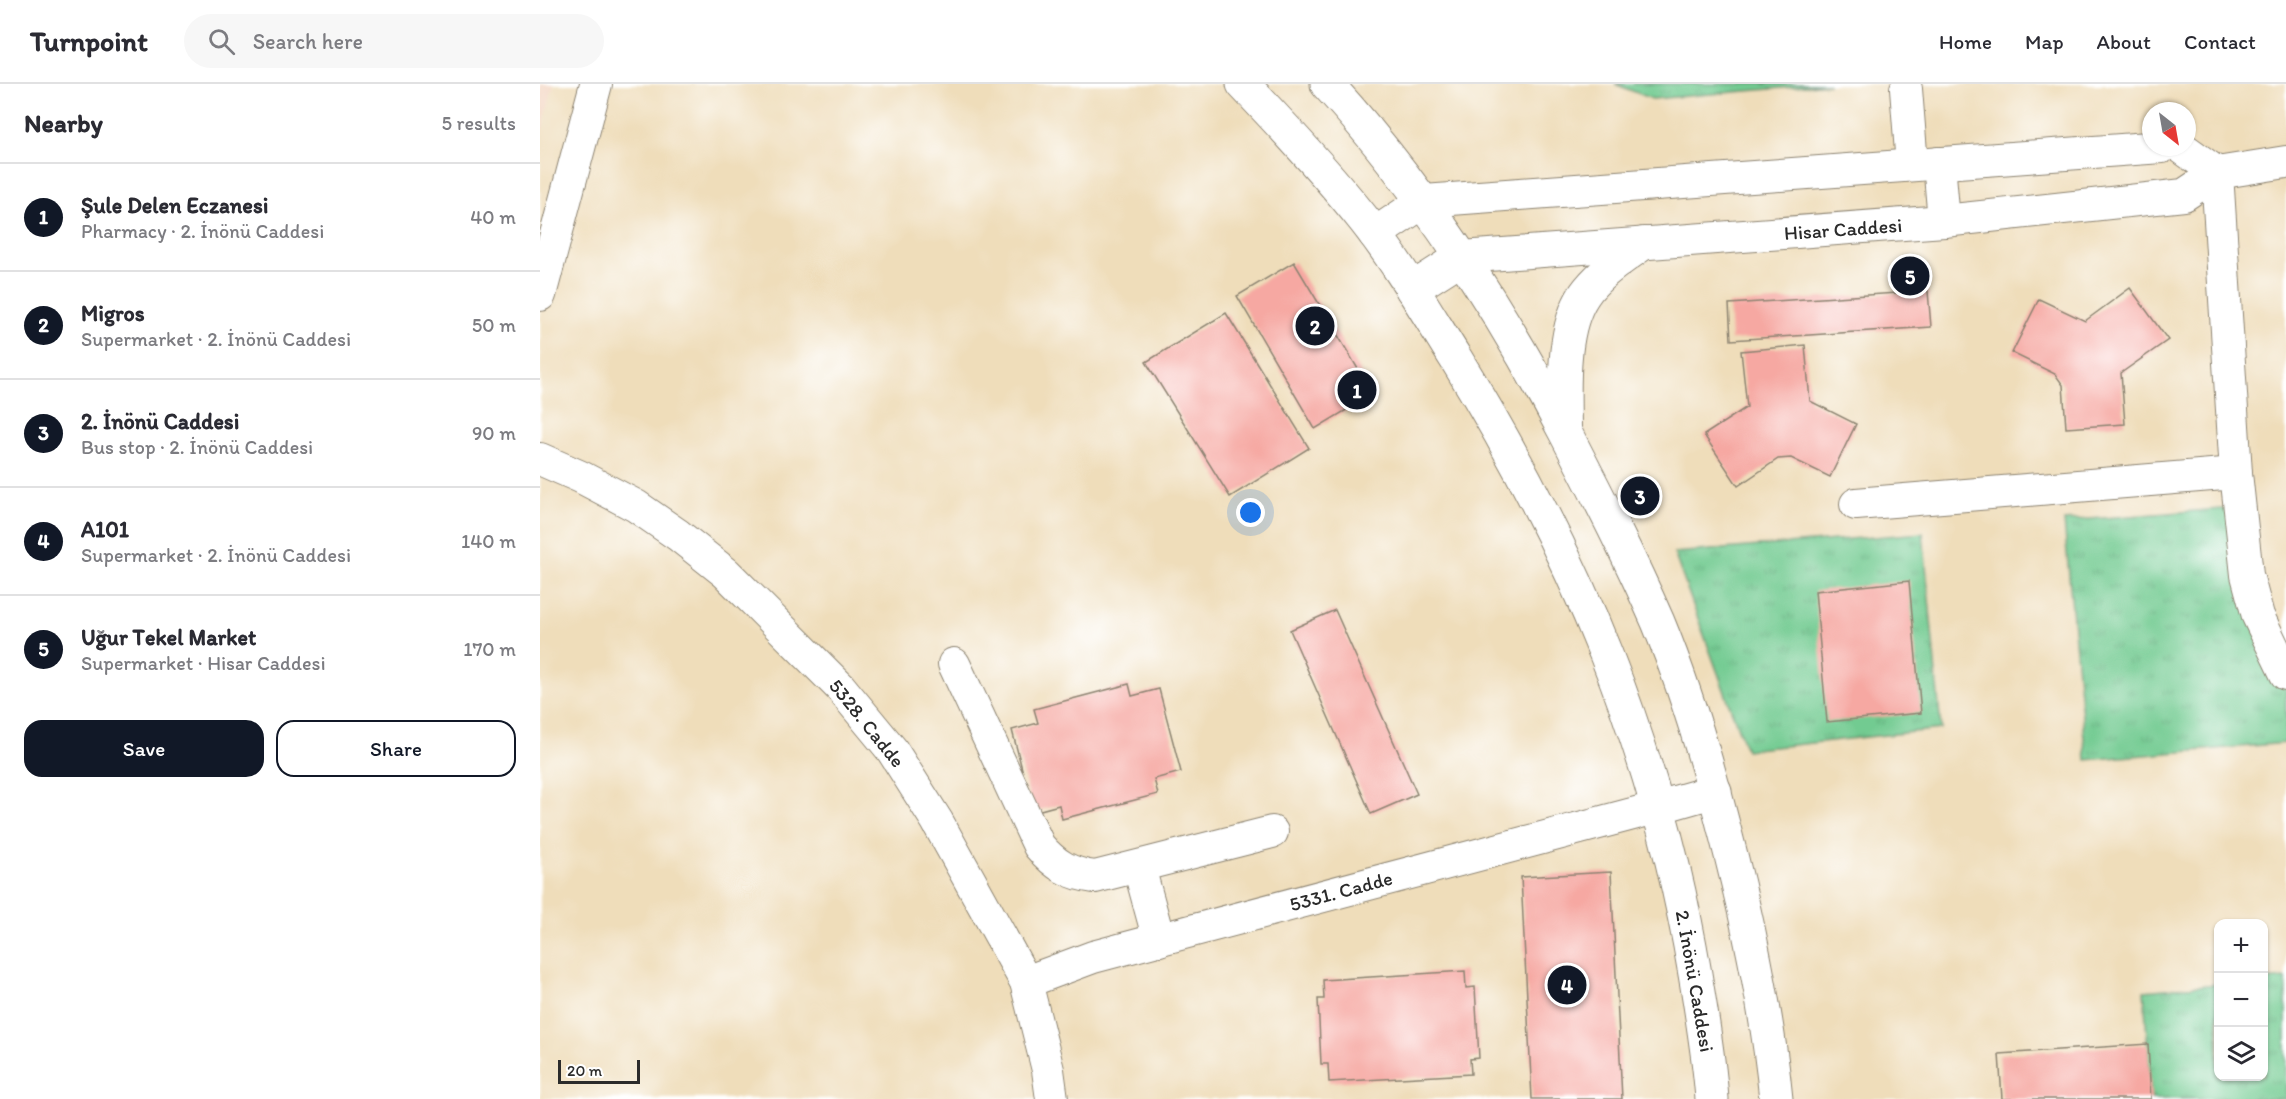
<!DOCTYPE html>
<html lang="en">
<head>
<meta charset="utf-8">
<style>
	:root { --surface:#fff; --page:#f7f7f7; --text:#2b2b33; --muted:#7c7c81; --line:#e1e1e2; --accent:#111827 }
	body { margin:0; font-family:Itim,sans-serif; background:var(--page); color:var(--text) }
	.controls { position:absolute; right:18px; bottom:18px; display:grid; overflow:hidden; border-radius:12px; box-shadow:0 2px 4px #0004 }
	.controls button { width:54px; height:54px; display:grid; place-items:center; padding:0; border:0; border-bottom:2px solid var(--line); background:var(--surface); color:var(--text); font:30px sans-serif }
	.compass { position:absolute; left:1602px; top:18px; width:54px; height:54px; border-radius:50%; background:var(--surface); box-shadow:0 2px 4px #0004; rotate:149deg }
	.scale { position:absolute; left:18px; bottom:15px; width:82px; box-sizing:border-box; padding-left:6px; border:3px solid #2b2b2b; border-top:0; font-size:16px; line-height:21px; white-space:nowrap; color:#2b2b2b; -webkit-text-stroke:4px #fff; paint-order:stroke }
	.you { position:absolute; left:711px; top:429px; width:21px; height:21px; margin:-15px; border:4px solid #fff; border-radius:50%; background:#1a73e8; box-shadow:0 0 0 9px #1a73e833 }
	.badge { display:grid; place-items:center; width:39px; height:39px; border-radius:50%; background:var(--accent); color:#fff; font-size:20px; font-weight:700 }
	.pin { position:absolute; translate:-50% -50%; border:3px solid #fff; box-shadow:0 2px 6px #0006 }
	.list { margin:0; padding:0; list-style:none }
	h2 { display:flex; justify-content:space-between; align-items:center; height:78px; margin:0; padding:0 24px; font-size:26px }
	h2 small { font-size:20px; font-weight:400; color:var(--muted) }
	.list li { display:grid; grid-template-columns:39px 1fr auto; gap:18px; align-items:center; box-sizing:border-box; height:108px; padding:0 24px; border-top:2px solid var(--line) }
	.list b { display:block; font-size:22px; white-space:nowrap }
	.list p { margin:0; font-size:20px; white-space:nowrap; color:var(--muted) }
	.list em { font-size:20px; font-style:normal; color:var(--muted) }
	.actions { display:flex; gap:12px; padding:18px 24px }
	.actions a { flex:1; padding:14px 0; border:2px solid var(--accent); border-radius:18px; text-align:center; font-size:21px; color:var(--accent) }
	.actions .main { background:var(--accent); color:#fff }
	.icon { flex:none; width:33px; height:33px; fill:none; stroke:currentColor; stroke-width:2; stroke-linecap:round; stroke-linejoin:round }
	.map { position:relative; flex:none; width:1746px; height:1015px; overflow:hidden }
	header { display:flex; align-items:center; gap:36px; box-sizing:border-box; height:84px; padding:0 30px; background:var(--surface); border-bottom:2px solid var(--line) }
	header strong { font-size:28px }
	nav { display:flex; gap:33px; margin-inline-start:auto; font-size:21px }
	.search { width:420px; height:54px; background:var(--page); display:flex; align-items:center; gap:15px; box-sizing:border-box; padding:0 21px; border-radius:33px; color:var(--muted); font-size:22px }
	main { display:flex }
	aside { flex:1; background:var(--surface) }
	.map>svg:first-child { display:block }
	.built { fill:#f3d4bf }
	.grass { fill:url(#grass-tufts); stroke:#4e7b5e; stroke-width:1.5 }
	.building { fill:#f6a8a2 }
	.lines { fill:none; stroke-linecap:round; stroke-linejoin:round }
	.minor-casing { stroke:#8d8472; stroke-width:34 }
	.major-casing { stroke:#8d8472; stroke-width:35 }
	.minor { stroke:#fff; stroke-width:32 }
	.major { stroke:#fff; stroke-width:33 }
	.labels { text-anchor:middle; dominant-baseline:central; stroke-width:6; stroke-linejoin:round; paint-order:stroke }
	.street-label { font-size:20px; fill:#2b2b2b; stroke:#fff }
</style>
</head>
<body>
<header>
<strong>Turnpoint</strong>
<div class="search"><svg class="icon" aria-label="search" viewBox="0 0 24 24"><circle cx="10" cy="10" r="6"/><path d="M15 15l6 6"/></svg>Search here</div>
<nav><a>Home</a><a>Map</a><a>About</a><a>Contact</a></nav>
</header>
<main>
<aside>
<h2>Nearby<small>5 results</small></h2>
<ul class="list">
<li><span class="badge">1</span><div><b>Şule Delen Eczanesi</b><p>Pharmacy · 2. İnönü Caddesi</p></div><em>40 m</em></li>
<li><span class="badge">2</span><div><b>Migros</b><p>Supermarket · 2. İnönü Caddesi</p></div><em>50 m</em></li>
<li><span class="badge">3</span><div><b>2. İnönü Caddesi</b><p>Bus stop · 2. İnönü Caddesi</p></div><em>90 m</em></li>
<li><span class="badge">4</span><div><b>A101</b><p>Supermarket · 2. İnönü Caddesi</p></div><em>140 m</em></li>
<li><span class="badge">5</span><div><b>Uğur Tekel Market</b><p>Supermarket · Hisar Caddesi</p></div><em>170 m</em></li>
</ul>
<div class="actions"><a class="main">Save</a><a>Share</a></div>
</aside>
<div class="map">
<svg width="1746" height="1015" viewBox="0 0 1746 1015">
	<defs>
		<pattern id="grass-tufts" width="24" height="20" patternUnits="userSpaceOnUse" patternTransform="scale(1.5)"><rect width="24" height="20" fill="#72cb91"/><path d="M3 7l-1-3M5 7V3M7 7l1-3M15 17l-1-3M17 17v-4M19 17l1-3" fill="none" stroke="#63ae7d"/></pattern>
	</defs>
	<rect width="100%" height="100%" fill="#fff"/>
	<filter id="ink" filterUnits="userSpaceOnUse"><feTurbulence type="fractalNoise" baseFrequency=".0167" numOctaves="2"/><feDisplacementMap in="SourceGraphic" scale="12" xChannelSelector="R" yChannelSelector="G"/><feConvolveMatrix kernelMatrix="1 2 1 2 8 2 1 2 1" color-interpolation-filters="sRGB"/></filter>
	<filter id="wash" filterUnits="userSpaceOnUse"><feTurbulence type="fractalNoise" baseFrequency=".008" numOctaves="4" result="noise"/><feDisplacementMap in="SourceGraphic" scale="24" xChannelSelector="R" yChannelSelector="G"/><feGaussianBlur stdDeviation="1.35" result="paint"/><feColorMatrix in="noise" values="0 0 0 0 0 0 0 0 0 0 0 0 0 0 0 0 0 1.4 0 .05"/><feComposite in="paint" operator="in"/></filter>
	<g filter="url(#wash)">
		<rect width="100%" height="100%" fill="#efddba"/>
		<path class="built" d="M0 0H14L0 55Z"/>
		<g class="grass">
			<path d="M1075 0H1290L1112 15Z"/>
			<path d="M1694 424 1742 600 1746 606V659L1546 676 1524 437Z"/>
			<path d="M1383 449 1401 645 1206 666 1134 469Z"/>
			<path d="M1746 894V1015H1611L1604 907 1678 900V992H1724V896Z"/>
		</g>
		<g id="blocks">
			<g class="building">
				<path d="M754 178 833 310 775 345 697 212Z"/>
				<path d="M1590 204 1628 256 1581 289 1585 340 1526 344 1523 301 1515 290 1472 269 1499 215 1545 237Z"/>
				<path d="M1388 207 1391 243 1191 256 1189 220Z"/>
				<path d="M686 229 769 364 690 413 606 278Z"/>
				<path d="M1265 261 1270 317 1316 340 1290 393 1251 374 1238 375 1198 402 1164 351 1207 323 1201 267Z"/>
				<path d="M1369 497 1381 629 1287 638 1275 507Z"/>
				<path d="M795 526 877 710 831 730 750 546Z"/>
				<path d="M589 600 592 612 619 605 641 688 614 695 618 710 522 735 519 721 493 728 472 646 498 639 494 625Z"/>
				<path d="M1071 788 1082 1015H992L981 793Z"/>
				<path d="M925 887 926 904 935 903 939 974 930 975 931 990 789 998 788 980H781L778 915H784L783 896Z"/>
				<path d="M1608 960 1611 1015H1462L1459 970Z"/>
			</g>
		</g>
	</g>
	<g filter="url(#ink)">
		<use href="#blocks" fill-opacity="0" stroke="#8d8472" stroke-width="1.5"/>
		<g class="lines">
			<defs>
				<g id="minor">
					<path d="M1366 5 1372 81"/>
					<path d="M1641 63 1677 89"/>
					<path d="M1399 79 1404 137"/>
					<path d="M1677 89 1696 389 1707 491 1718 532 1746 590"/>
					<path d="M884 117 1622 63"/>
					<path d="M922 173 1404 137 1644 111 1677 89 1746 78"/>
					<path d="M0 211 56 0"/>
					<path d="M1025 348C1025 307 1020 247 1044 211 1059 189 1083 175 1104 159"/>
					<path d="M0 375 41 393 96 422 138 451 186 489 300 603 352 666 397 737 486 898 508 986 512 1015"/>
					<path d="M1316 420 1696 389"/>
					<path d="M414 580 499 762C515 781 530 790 555 793L732 748"/>
					<path d="M599 783 619 856"/>
					<path d="M486 898 553 873 1119 723"/>
				</g>
				<g id="major">
					<path d="M703 0C745 44 787 89 825 137 859 180 887 229 916 275 1036 470 1117 664 1155 890 1162 932 1169 973 1172 1015"/>
					<path d="M787 0C883 105 960 224 1026 350 1058 412 1090 474 1118 538 1146 606 1167 677 1185 748 1208 836 1227 924 1236 1015"/>
					<path d="M835 150 884 117"/>
					<path d="M872 205 922 173"/>
					<path d="M1119 723 1175 707"/>
				</g>
			</defs>
			<use href="#minor" class="minor-casing"/>
			<use href="#major" class="major-casing"/>
			<use href="#minor" class="minor"/>
			<use href="#major" class="major"/>
		</g>
	</g>
	<g class="labels">
		<g class="street-label">
			<text transform="translate(1303 145) rotate(-4)">Hisar Caddesi</text>
			<text transform="translate(327 639) rotate(51)">5328. Cadde</text>
			<text transform="translate(801 807) rotate(-15)">5331. Cadde</text>
			<text transform="translate(1155 897) rotate(80)">2. İnönü Caddesi</text>
		</g>
	</g>
</svg>
<div class="controls">
<button>+</button>
<button>−</button>
<button><svg class="icon" aria-label="layers" viewBox="0 0 24 24"><path d="M12 4l9 5-9 5-9-5zM3 14l9 5 9-5"/></svg></button>
</div>
<svg class="compass" viewBox="-18 -18 36 36"><path d="M0-13l5 13h-10z" fill="#e53935"/><path d="M0 13l5-13h-10z" fill="#7c7c81"/></svg>
<div class="scale">20 m</div>
<div class="you"></div>
<div class="pin badge" style="left:817px;top:306px">1</div>
<div class="pin badge" style="left:775px;top:242px">2</div>
<div class="pin badge" style="left:1100px;top:412px">3</div>
<div class="pin badge" style="left:1027px;top:901px">4</div>
<div class="pin badge" style="left:1370px;top:192px">5</div>
</div>
</main>
</body>
</html>
